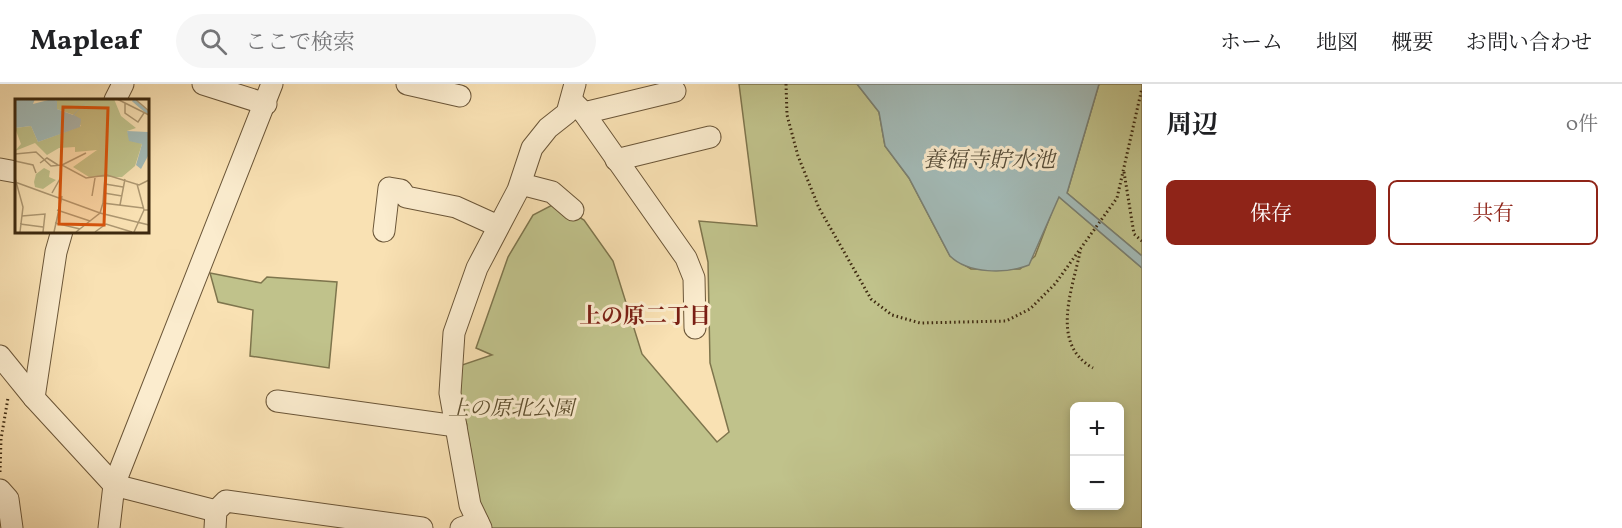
<!DOCTYPE html>
<html lang="ja">
<head>
<meta charset="utf-8">
<style>
	:root { --surface:#fff; --page:#f6f6f6; --text:#202124; --muted:#757577; --line:#e0e0e0; --accent:#8f2418 }
	body { margin:0; font-family:Vollkorn,"Noto Serif JP",serif; background:var(--page); color:var(--text) }
	.controls { position:absolute; right:18px; bottom:18px; display:grid; overflow:hidden; border-radius:9px; box-shadow:0 3px 9px #0003 }
	.controls button { width:54px; height:54px; display:grid; place-items:center; padding:0; border:0; border-bottom:2px solid var(--line); background:var(--surface); color:var(--text); font:30px sans-serif }
	.list { margin:0; padding:0; list-style:none }
	h2 { display:flex; justify-content:space-between; align-items:center; height:78px; margin:0; padding:0 24px; font-size:26px }
	h2 small { font-size:20px; font-weight:400; color:var(--muted) }
	.actions { display:flex; gap:12px; padding:18px 24px }
	.actions a { flex:1; padding:14px 0; border:2px solid var(--accent); border-radius:9px; text-align:center; font-size:21px; color:var(--accent) }
	.actions .main { background:var(--accent); color:#fff }
	.icon { flex:none; width:33px; height:33px; fill:none; stroke:currentColor; stroke-width:2; stroke-linecap:round; stroke-linejoin:round }
	.map { position:relative; flex:none; width:1142px; height:444px; overflow:hidden }
	header { display:flex; align-items:center; gap:36px; box-sizing:border-box; height:84px; padding:0 30px; background:var(--surface); border-bottom:2px solid var(--line) }
	header strong { font-size:28px }
	nav { display:flex; gap:33px; margin-inline-start:auto; font-size:21px }
	.search { width:420px; height:54px; background:var(--page); display:flex; align-items:center; gap:15px; box-sizing:border-box; padding:0 21px; border-radius:33px; color:var(--muted); font-size:22px }
	main { display:flex }
	aside { flex:1; background:var(--surface) }
	.map>svg:first-child { display:block }
	.green { fill:#c0c28b; stroke:#7e754d; stroke-width:1.5; fill-rule:evenodd }
	.water { fill:#a3bbb8; stroke:#7a8074; stroke-width:1.5 }
	.lines { fill:none; stroke-linecap:round; stroke-linejoin:round }
	.minor-casing { stroke:#6b5638; stroke-width:23 }
	.path { stroke:#3c280f; stroke-width:3; stroke-dasharray:1.5 3; stroke-linecap:butt }
	.minor { stroke:#fbecce; stroke-width:21 }
	.labels { text-anchor:middle; dominant-baseline:central; stroke-width:6; stroke-linejoin:round; paint-order:stroke }
	.park-label { font-size:21px; font-style:italic; fill:#5d4e2e; stroke:#fbecce }
	.water-label { font-size:22px; font-style:italic; fill:#564d39; stroke:#fbecce }
	.neighbourhood-label { font-size:22px; font-weight:bold; fill:#7a1f14; stroke:#fbecce }
	.inset-river { fill:none; stroke:#a3bbb8; stroke-width:3 }
	.inset-road { fill:none; stroke:#ad9771; stroke-width:1.5 }
	.view { fill:#d7540c; fill-opacity:0.15; stroke:#d7540c; stroke-width:3 }
	.inset-edge { fill:none; stroke:#3c280f; stroke-width:3 }
</style>
</head>
<body>
<header>
<strong>Mapleaf</strong>
<div class="search"><svg class="icon" aria-label="search" viewBox="0 0 24 24"><circle cx="10" cy="10" r="6"/><path d="M15 15l6 6"/></svg>ここで検索</div>
<nav><a>ホーム</a><a>地図</a><a>概要</a><a>お問い合わせ</a></nav>
</header>
<main>
<div class="map">
<svg width="1142" height="444" viewBox="0 0 1142 444">
	<rect width="100%" height="100%" fill="#f9e1b3"/>
	<filter id="stains"><feTurbulence type="fractalNoise" baseFrequency=".00333" numOctaves="4"/><feColorMatrix values="0 0 0 0 .2 0 0 0 0 .09 0 0 0 0 .02 0 0 0 .5 -.17"/></filter>
	<radialGradient id="worn" r=".72"><stop offset=".6" stop-color="#630" stop-opacity="0"/><stop offset="1" stop-color="#630" stop-opacity=".3"/></radialGradient>
	<g class="green">
		<path d="M739 0H857L879 28 885 62 909 94 950 172 971 185H1020L1035 172 1058 112 1142 184V444H491L475 416 471 367 457 295 462 281 492 271 476 264 508 173 533 131 556 119 584 136 613 177 642 270 717 358 729 348 710 279 708 178 699 137 757 142ZM1074 322H1120V422H1074Z"/>
		<path d="M1099 0H1142V172L1067 109Z"/>
		<path d="M210 189 261 199 267 193 337 198 329 284 250 272 253 226 218 218Z"/>
	</g>
	<path class="water" d="M857 0H1099L1067 109 1142 172V184L1059 113 1029 181C1006 190 968 190 950 172L909 94 885 62 879 28Z"/>
	<g class="lines">
		<defs>
			<g id="minor">
				<path d="M203 0 266 20"/>
				<path d="M407 0 460 12"/>
				<path d="M115 16 123 0"/>
				<path d="M572 17 584 29 686 174 694 194 695 244"/>
				<path d="M584 29 675 7"/>
				<path d="M616 76 710 53"/>
				<path d="M0 85 16 88"/>
				<path d="M521 100 552 108 573 126"/>
				<path d="M384 147 389 104 401 106 406 113 456 123 498 142"/>
				<path d="M0 272 34 314 114 401 216 427"/>
				<path d="M34 314 56 168 62 147"/>
				<path d="M277 317 456 342"/>
				<path d="M0 406 8 415 12 444"/>
				<path d="M109 444 114 401 272 0"/>
				<path d="M215 444 216 427 226 417 422 444"/>
				<path d="M461 444 478 438"/>
				<path d="M481 444 470 421 450 309 454 249 477 184 518 106 532 64 548 44 567 29 575 0"/>
			</g>
		</defs>
		<use href="#minor" class="minor-casing"/>
		<g class="path">
			<path d="M786 0 787 31 798 72 819 124 871 215 892 231 920 239 1006 237 1030 225 1055 200 1117 114 1142 4"/>
			<path d="M1124 88 1134 150 1142 157"/>
			<path d="M1080 168C1072 207 1050 260 1093 284"/>
			<path d="M0 388 1 355 8 314"/>
		</g>
		<use href="#minor" class="minor"/>
	</g>
	<g class="labels">
		<g class="park-label">
			<text x="511" y="325">上の原北公園</text>
		</g>
		<g class="water-label">
			<text x="989" y="77">養福寺貯水池</text>
		</g>
		<g class="neighbourhood-label">
			<text x="645" y="233">上の原二丁目</text>
		</g>
	</g>
	<g transform="translate(15 15)">
		<rect width="134" height="134" fill="#f9e1b3"/>
		<path d="M37 0H99L106 17 121 29 112 32 115 39 127 45 120 67 107 78H74L58 68 82 51 60 53V48L44 49 32 56 20 44 0 52 6 45 0 29 16 27 23 43 66 27 59 16 42 10V2ZM29 69 35 72 34 78 41 81 28 90 20 88 19 83 21 75Z" fill="#c0c28b"/>
		<path d="M0 0H20L18 5 37 0 42 2V10L58 16 74 0 59 16 66 20 65 28 23 43 16 27 0 29ZM112 32 133 33V57L126 70 121 66 127 45 114 42Z" fill="#a3bbb8"/>
		<path class="inset-river" d="M118 1 133 14"/>
		<path class="inset-road" d="M102 0 134 16M120 0 134 12M110 4V14L123 23 129 14M0 55 21 53 36 67 47 66 71 79 92 76 124 86 134 81M0 62 18 66 21 74M25 64 32 59 43 66M47 66 71 54M90 77 88 104 128 109M0 79 8 108 5 133M0 83 85 114 134 126M90 85 108 88M122 85 129 111H134M37 94 46 78M89 94 107 97M77 97 80 79M105 106 110 80M42 111 75 122M7 117 30 115 28 133M40 124 65 130M5 125 28 128M39 133 47 97M61 133 85 114 88 104M80 133 91 125 117 133M119 133 129 111"/>
		<path class="view" d="M48 8 93 9 89 126 44 125Z"/>
		<rect width="134" height="134" class="inset-edge"/>
	</g>
	<rect width="100%" height="100%" filter="url(#stains)"/>
	<rect width="100%" height="100%" fill="url(#worn)"/>
</svg>
<div class="controls">
<button>+</button>
<button>−</button>
</div>
</div>
<aside>
<h2>周辺<small>0件</small></h2>
<ul class="list">
</ul>
<div class="actions"><a class="main">保存</a><a>共有</a></div>
</aside>
</main>
</body>
</html>
